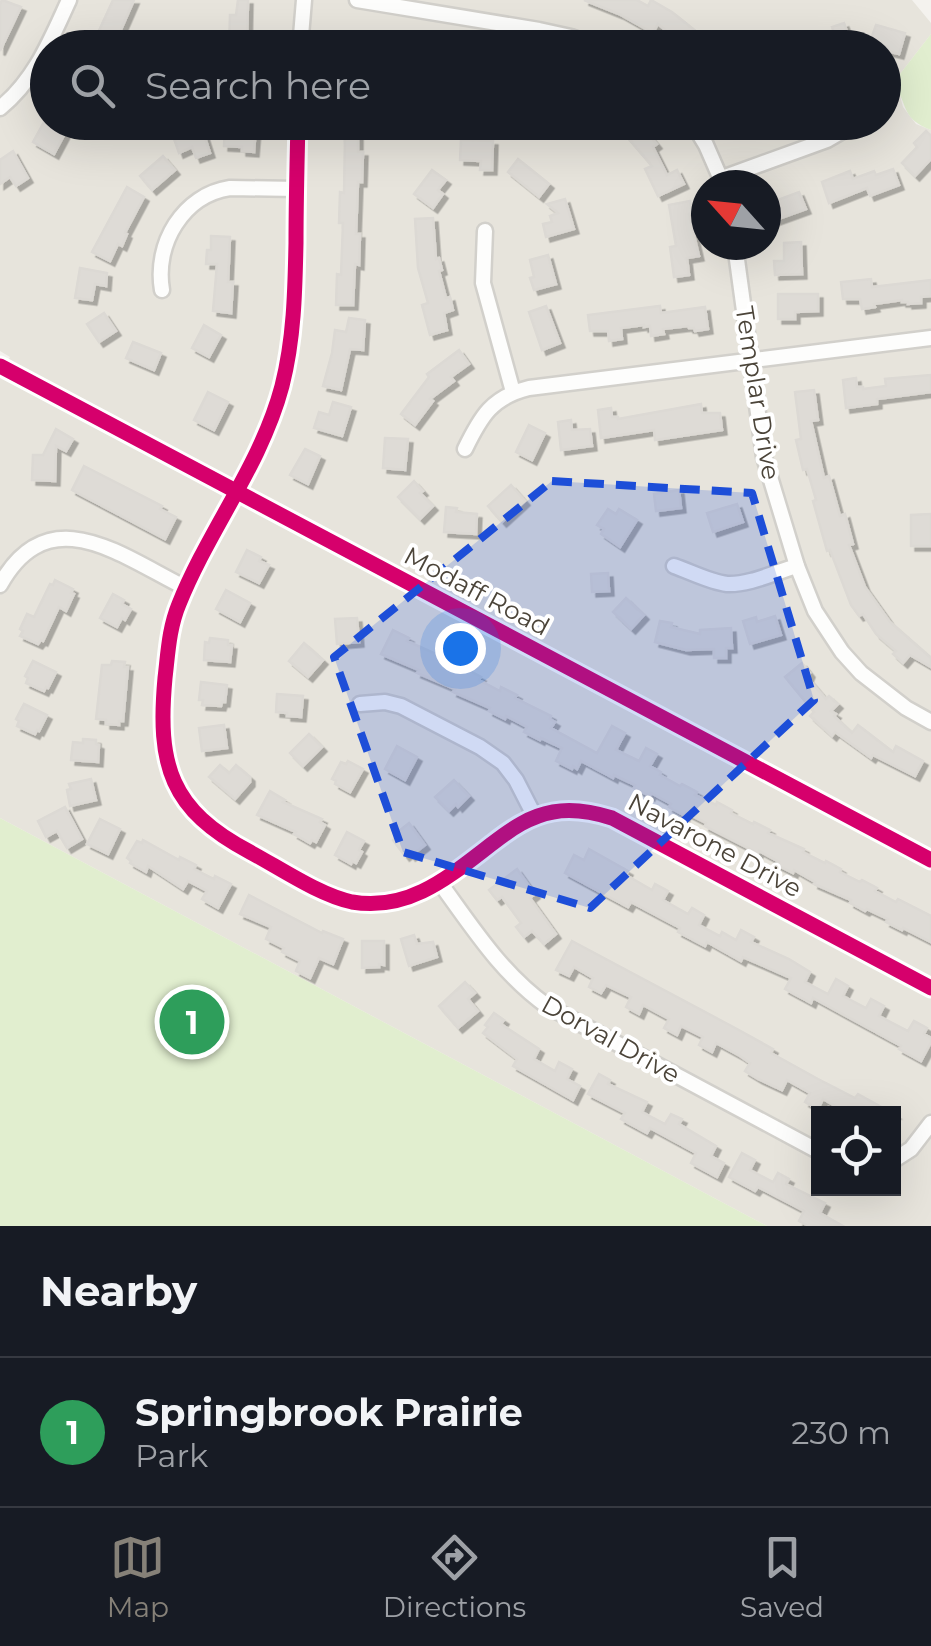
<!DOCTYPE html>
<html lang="en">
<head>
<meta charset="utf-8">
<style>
	:root { --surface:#171b24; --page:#20242c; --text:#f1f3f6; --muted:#9ea1a6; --line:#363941; --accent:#868178 }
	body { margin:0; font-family:Montserrat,sans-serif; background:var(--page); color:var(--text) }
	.controls { position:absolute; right:30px; bottom:30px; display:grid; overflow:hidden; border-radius:0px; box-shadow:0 10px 40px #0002 }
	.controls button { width:90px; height:90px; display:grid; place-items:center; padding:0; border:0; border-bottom:2px solid var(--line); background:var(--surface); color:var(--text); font:50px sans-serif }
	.compass { position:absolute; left:691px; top:170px; width:90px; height:90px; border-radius:50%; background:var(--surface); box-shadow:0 10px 40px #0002; rotate:297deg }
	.you { position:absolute; left:460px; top:648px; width:35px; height:35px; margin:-25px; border:8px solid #fff; border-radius:50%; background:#1a73e8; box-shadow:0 0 0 15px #1a73e833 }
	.badge { display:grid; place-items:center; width:65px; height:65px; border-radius:50%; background:var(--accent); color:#fff; font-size:32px; font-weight:700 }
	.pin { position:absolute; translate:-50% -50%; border:5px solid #fff; box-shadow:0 2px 10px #0006 }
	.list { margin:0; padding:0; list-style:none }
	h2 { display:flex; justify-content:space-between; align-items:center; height:130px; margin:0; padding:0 40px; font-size:42px }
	h2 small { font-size:32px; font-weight:400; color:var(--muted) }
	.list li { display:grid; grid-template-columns:65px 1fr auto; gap:30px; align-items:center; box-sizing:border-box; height:150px; padding:0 40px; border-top:2px solid var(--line) }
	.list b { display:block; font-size:38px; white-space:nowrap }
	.list p { margin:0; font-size:32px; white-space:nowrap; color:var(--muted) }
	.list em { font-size:32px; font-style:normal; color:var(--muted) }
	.icon { flex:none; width:55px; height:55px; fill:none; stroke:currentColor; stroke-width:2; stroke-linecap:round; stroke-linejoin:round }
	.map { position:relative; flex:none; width:931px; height:1226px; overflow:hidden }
	.search { position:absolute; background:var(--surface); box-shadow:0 10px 40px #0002; left:30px; right:30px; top:30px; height:110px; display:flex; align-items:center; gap:25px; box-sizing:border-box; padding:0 35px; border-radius:55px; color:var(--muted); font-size:38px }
	.sheet { height:280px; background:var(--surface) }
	nav { display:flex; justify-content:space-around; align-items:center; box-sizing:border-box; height:140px; border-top:2px solid var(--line); background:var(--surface); font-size:28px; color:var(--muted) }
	nav a { display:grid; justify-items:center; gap:5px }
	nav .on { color:var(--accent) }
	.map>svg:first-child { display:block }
	.residential { fill:#e7e4dc; fill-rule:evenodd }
	.green { fill:#e1eecf }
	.building { fill:#dedbd6; stroke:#dcd9d4; stroke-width:2.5; filter:url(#shadow) }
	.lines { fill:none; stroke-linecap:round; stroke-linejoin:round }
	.minor-casing { stroke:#d2d0cb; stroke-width:19 }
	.minor { stroke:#fdfdfc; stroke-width:14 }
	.cycleway-casing { stroke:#fff; stroke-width:21 }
	.cycleway { stroke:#d6006c; stroke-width:15 }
	.marked { fill:#1d4ed8; fill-opacity:0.2; stroke:#1d4ed8; stroke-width:8; stroke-dasharray:20 12; stroke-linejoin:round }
	.labels { text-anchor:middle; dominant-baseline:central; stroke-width:8; stroke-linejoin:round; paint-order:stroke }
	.street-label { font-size:25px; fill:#4b4439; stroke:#fff }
</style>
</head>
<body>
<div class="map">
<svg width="931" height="1226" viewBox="0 0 931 1226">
	<defs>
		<filter id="shadow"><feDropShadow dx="4.5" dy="4.5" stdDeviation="0" flood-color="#0004"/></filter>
	</defs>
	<rect width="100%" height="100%" fill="#f4f2ee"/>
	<path class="residential" d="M0 0H912L931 23V34L893 83 899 92 903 107 916 124 931 130V1226H767L0 818V377L10 357 0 351ZM48 48H884V122H48ZM706 185H766V245H706ZM818 1114H894V1188H818Z"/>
	<g class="green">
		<path d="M931 34V130C900 118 909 105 893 83Z"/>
		<path d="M0 818 767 1226H0Z"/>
	</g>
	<g class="building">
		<path d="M2 0 21 7 0 51V4Z"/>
		<path d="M113 0H134L113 48H91Z"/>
		<path d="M238 0H248L247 46H229L230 15H236Z"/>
		<path d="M584 0H637L648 6 651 0 672 12 703 37 695 48H673L678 41 658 24 653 33 619 14Z"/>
		<path d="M844 23 848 35H852L857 48H839L832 27Z"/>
		<path d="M876 25 905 33 899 54 887 51 888 47 870 42Z"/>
		<path d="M44 122H71L54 154 33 142Z"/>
		<path d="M341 122H358V152H363L362 182H358L356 234H360L359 265 355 264 353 305H336L337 274 341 275 343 223H339L340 192 344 193 345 137H341Z"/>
		<path d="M634 122H655L646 131 657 144 653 147 667 175 677 170 684 184 658 196 645 169 652 166 623 132Z"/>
		<path d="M201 125 210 153 196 158 192 147 179 153 173 136Z"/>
		<path d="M225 125 256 127 254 152 242 151V147L224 146Z"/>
		<path d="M926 131 931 136V159L915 176 902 163 917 147 914 143Z"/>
		<path d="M461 140 493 141 492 170H480L481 161 460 160Z"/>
		<path d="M13 151 28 178 16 186 10 177 0 184V160Z"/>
		<path d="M163 156 175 170 152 190 140 176Z"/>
		<path d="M518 159 549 184 539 197 508 172Z"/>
		<path d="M893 169 899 185 870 196 867 188 829 203 822 182 850 171 853 179 874 171 876 175Z"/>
		<path d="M432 170 446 180 438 190 443 194 433 208 414 194Z"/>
		<path d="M127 187 144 197 125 233 127 234 122 246 118 244 110 261 92 252Z"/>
		<path d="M799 192 806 209 773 221 767 204Z"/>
		<path d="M565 199 574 229 546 237 543 224 552 222 550 216 558 213 547 204Z"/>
		<path d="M690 201 692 213 689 214 699 256 687 258 689 275 674 277 670 247 676 246 669 205Z"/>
		<path d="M433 218 436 259 439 258 442 270 439 271 446 298 450 297 453 310 444 313 447 330 430 335 422 305 428 303 418 268 415 219Z"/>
		<path d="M211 236 230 237 228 282H233L231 313 213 311 217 264H206L207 250H211Z"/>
		<path d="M801 242 802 274 775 275 774 261H784V243Z"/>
		<path d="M548 255 556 284 534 290 530 278 534 277 530 260Z"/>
		<path d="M80 268 107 273 106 286 95 284 92 300 75 298Z"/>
		<path d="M871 279 872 287 931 280V296L921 297V303L908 304V302H902V300L874 304 875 307 862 309 860 299H843L841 282Z"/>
		<path d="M778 294H818V311L795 312V319H778Z"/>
		<path d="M546 306 560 343 542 350 529 312Z"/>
		<path d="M660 306 661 313 705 307 708 329 695 331 694 328H689L688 326 663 329 664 334 651 336 650 326 644 327V325L621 328 622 339 609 341 608 331H590L588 315Z"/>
		<path d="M104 313 116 331 99 342 87 324Z"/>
		<path d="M349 318 365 320 363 350 350 349 341 390 323 386 332 353 335 330 346 332Z"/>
		<path d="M204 325 221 335 209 357 192 348Z"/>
		<path d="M133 342 161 353 154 370 126 358Z"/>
		<path d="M459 350 469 364 451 377 454 381 430 399 433 401 415 425 401 414 429 377 427 374Z"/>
		<path d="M931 375V392L877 399V404L846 408 843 380 856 378 857 387H863V389L886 386 885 379Z"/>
		<path d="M814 390 818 420 811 421 824 478 829 476 840 516 845 514 853 544 849 545 865 587 890 622 931 658V667L910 655 903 663 893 654 896 651 876 634 863 614 859 616 851 605 830 550 827 551 813 501 816 500 807 469 803 470 796 440 801 439 795 392Z"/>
		<path d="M208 392 228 402 214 430 194 420Z"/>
		<path d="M333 402 351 407 342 436 314 428 319 412 329 415Z"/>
		<path d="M701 404 702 413H720L722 430 655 440 654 430 601 438 598 410 611 408 612 417H618V419Z"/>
		<path d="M571 420 572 430 590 429 592 446 561 450 558 422Z"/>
		<path d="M529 425 545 433 532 460 516 452Z"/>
		<path d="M56 429 73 439 66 451 56 446 55 481 32 480 33 455H43Z"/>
		<path d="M385 438 408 439 405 470 383 468Z"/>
		<path d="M305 449 320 456 308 484 290 475Z"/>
		<path d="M84 466 162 506 160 509 176 517 165 539 72 490Z"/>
		<path d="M414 481 423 491 420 493 433 506 420 519 398 497Z"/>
		<path d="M511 485 525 501 502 522 488 506Z"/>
		<path d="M679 490 681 508 656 511 654 494Z"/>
		<path d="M737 504 743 522 713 532 707 513Z"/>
		<path d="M446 507 457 508 456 512 477 514 476 534 444 532Z"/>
		<path d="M608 509 616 514 619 509 637 520 620 547 601 534 604 529 597 525Z"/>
		<path d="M931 514V546H911V515Z"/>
		<path d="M247 550 261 557 259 561 269 565 259 583 236 572Z"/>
		<path d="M608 573 609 591 592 592 591 574Z"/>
		<path d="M55 580 73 589 71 593 74 594 66 611 59 607 43 641 41 640 38 644 20 636 23 631 20 629 27 614 34 617 50 584 53 585Z"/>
		<path d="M226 590 250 603 240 622 216 609Z"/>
		<path d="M113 594 124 600 122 604 131 609 125 620 122 618 117 627 100 618Z"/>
		<path d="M626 598 644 615 631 629 613 612Z"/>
		<path d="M775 616 781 635 750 644 743 621 756 617 757 622Z"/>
		<path d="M357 618 359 642 337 644 335 619Z"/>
		<path d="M660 621 672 623 671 627 700 634V630L731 628 732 648H726V658H714V649L686 650 655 642Z"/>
		<path d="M393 630 409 638 407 641 445 658 443 661 464 672 466 669 481 677 479 680 500 691 501 687 517 695 515 698 551 716 550 719 555 722 551 728 597 753 612 726 625 733 616 750 639 761 646 748 657 754 650 766 661 772 660 775 680 786 682 784 697 792 695 795 716 805 717 802 732 810 731 813 753 824 754 822 770 830 768 833 804 849 803 852 825 863 826 861 841 869 840 872 860 882 862 880 877 888 875 891 896 902 898 899 931 916V942L903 928 902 930 886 922 888 919 867 909 865 911 850 903 851 900 814 884 815 882 794 870 793 873 777 865 779 862 759 851 758 853 705 826 706 823 686 813 685 816 669 807 671 804 651 793 650 796 634 788 635 785 614 775 613 778 581 761 577 769 573 766 572 769 556 761 562 748 541 738 540 740 524 732 527 727 506 716 505 719 489 711 490 708 453 692 455 689 417 673 419 670 381 654Z"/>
		<path d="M210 638 228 640V645H232L230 662 204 660 205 642 209 643Z"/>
		<path d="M304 643 323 660 308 677 289 661Z"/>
		<path d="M33 661 56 672 48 688 46 687 44 691 26 683 28 678 25 676Z"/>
		<path d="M112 661 125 662 124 667H128L123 721H119V725L106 724V720L96 719 102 665H111Z"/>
		<path d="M802 663 810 673 808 678 826 699 829 696 838 704 831 711 836 714 834 716 852 733 858 725 893 752 896 746 923 761 915 776 873 755 871 758 835 732 832 736 810 716 814 712 785 677Z"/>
		<path d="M201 682 227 685 225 702H222L221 706 202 705 203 700H199Z"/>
		<path d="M277 694 303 696 301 717 287 716V713L276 712Z"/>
		<path d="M24 704 47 715 39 731 37 730 35 734 17 726 19 721 16 719Z"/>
		<path d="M224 725 227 748 202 751 199 728Z"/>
		<path d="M309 734 322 747 303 766 290 753Z"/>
		<path d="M83 739 96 740V744L99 745 98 762 71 760 73 742 83 743Z"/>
		<path d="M397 746 417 757 405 780 385 769Z"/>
		<path d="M348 761 363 769 350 792 335 784 336 781 332 779 341 762 346 764Z"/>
		<path d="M220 765 229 773 236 765 250 777V782L235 799 209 777Z"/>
		<path d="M91 779 96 800 70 806 67 790 71 789 69 784Z"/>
		<path d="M454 780 469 796 458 807 456 804 449 811 435 797Z"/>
		<path d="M270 791 285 800 283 802 322 819 320 822 325 825 316 842 312 840 310 843 294 834 296 832 257 815Z"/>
		<path d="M65 807 82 839 67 848 57 831 46 837 38 821Z"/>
		<path d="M100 819 120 829 108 854 87 844Z"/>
		<path d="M409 823 425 845 411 856 409 853 405 856 393 840 397 836 395 834Z"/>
		<path d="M347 832 364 841 359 850 362 852 356 863 352 861 351 864 335 855Z"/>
		<path d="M143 840 179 860 180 857 196 865 194 869 214 879 215 876 231 884 218 908 202 899 207 891 188 881 183 889 148 866 146 872 130 863 131 861 127 858 137 841 142 843Z"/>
		<path d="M589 849 628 871 626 875 652 890 655 884 668 891 663 900 688 914 692 908 704 915 699 925 720 936 722 932 736 940 741 930 754 937 751 942 789 959 810 972 805 982 828 994 836 979 848 986 843 996 866 1008 871 999 884 1006 879 1016 908 1031 914 1021 927 1028 924 1034 931 1038V1042L921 1061 899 1049 901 1046 813 998 811 1003 785 989 791 978 743 957 741 961 707 942 705 946 678 932 680 928 631 902 628 907 565 873 574 855 584 860Z"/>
		<path d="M517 869 535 894 530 898 556 934 544 944 532 931 524 937 516 927 521 923 502 897 497 900 489 890Z"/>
		<path d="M249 895 322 933 323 931 343 939 333 964 319 958 310 978 296 971 300 961 282 952 284 948 266 939 271 927 240 914Z"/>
		<path d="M414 935 417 944 433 942 437 957 409 966 401 939Z"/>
		<path d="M362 941H384V965L379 964V967L362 968Z"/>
		<path d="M572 941 737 1029 773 1049 771 1053 818 1079 855 1098 858 1094 894 1114H849L823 1099 818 1109 805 1102 810 1093 787 1080 782 1090 758 1079 745 1071 750 1063 740 1056 716 1043 712 1052 699 1045 703 1037 681 1026 677 1035 664 1028 669 1019 643 1005 639 1014 626 1007 631 997 606 985 601 993 589 987 593 978 574 967 569 976 556 970Z"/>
		<path d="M465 982 475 993 468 999 478 1011 458 1028 439 1006Z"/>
		<path d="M494 1013 504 1020 501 1024 539 1049 534 1059 555 1071 559 1062 572 1069 567 1079 580 1086 573 1100 513 1066 517 1059 483 1033 488 1027 485 1025Z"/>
		<path d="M599 1074 610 1080 608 1084 647 1102 642 1112 665 1124 671 1114 682 1119 679 1124 716 1146 711 1156 724 1163 717 1177 691 1163 696 1153 650 1128 647 1133 621 1119 625 1113 588 1094Z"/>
		<path d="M742 1153 755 1160 750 1170 773 1182 778 1173 789 1179 786 1184 825 1203 820 1213 843 1226H809L799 1221 804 1211 758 1187 755 1191 729 1177Z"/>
	</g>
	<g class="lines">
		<defs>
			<g id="minor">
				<path d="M357 0 539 30 571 37 602 48"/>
				<path d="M300 48 304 0"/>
				<path d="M0 108C35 80 51 39 69 0"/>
				<path d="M298 122C297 163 296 203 296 243 295 292 294 339 282 386 261 465 209 529 179 604 169 628 168 653 165 678 157 765 170 810 250 852 280 868 319 895 352 902 410 912 451 875 493 843 511 829 530 816 553 812 574 808 593 812 612 818L931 988"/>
				<path d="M692 122 706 145 723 184"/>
				<path d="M722 178 827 140 858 122"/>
				<path d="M485 231 483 283 513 392"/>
				<path d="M735 245 764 457 797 566 815 611 842 652 861 673 906 708 931 722"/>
				<path d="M162 290C154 244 183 195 230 188L297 189"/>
				<path d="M0 366 931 860"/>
				<path d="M465 449C481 416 492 397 529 388L931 338"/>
				<path d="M674 566C691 572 710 582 727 584 750 585 775 572 797 566"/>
				<path d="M0 585C49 497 121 556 186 588"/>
				<path d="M360 704 385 702 401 706 480 747 503 763 516 780 535 817"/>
				<path d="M440 883C473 928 501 973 547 1006L818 1151"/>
				<path d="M894 1160 911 1149 931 1123"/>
			</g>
		</defs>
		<use href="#minor" class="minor-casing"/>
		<use href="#minor" class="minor"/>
		<defs>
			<g id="cycleway">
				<path d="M298 122C297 163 296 203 296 243 295 292 294 339 282 386 261 465 209 529 179 604 169 628 168 653 165 678 157 765 170 810 250 852 280 868 319 895 352 902 410 912 451 875 493 843 511 829 530 816 553 812 574 808 593 812 612 818L931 988"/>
				<path d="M0 366 931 860"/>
			</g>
		</defs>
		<use href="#cycleway" class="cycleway-casing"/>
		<use href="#cycleway" class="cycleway"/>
	</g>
	<path class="marked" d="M552 481 752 493 814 700 590 908 403 852 334 657Z"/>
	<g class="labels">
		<g class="street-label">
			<text transform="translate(758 393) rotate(81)">Templar Drive</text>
			<text transform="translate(477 591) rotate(28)">Modaff Road</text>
			<text transform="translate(715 845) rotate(28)">Navarone Drive</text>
			<text transform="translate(611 1039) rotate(29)">Dorval Drive</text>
		</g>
	</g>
</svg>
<div class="controls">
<button><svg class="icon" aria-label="locate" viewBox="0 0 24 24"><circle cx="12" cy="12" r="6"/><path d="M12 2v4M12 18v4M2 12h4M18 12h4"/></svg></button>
</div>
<svg class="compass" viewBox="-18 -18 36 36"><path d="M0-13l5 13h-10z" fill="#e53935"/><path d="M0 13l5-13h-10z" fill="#9ea1a6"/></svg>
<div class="you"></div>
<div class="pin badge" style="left:192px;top:1022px;background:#2e9e5b">1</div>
<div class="search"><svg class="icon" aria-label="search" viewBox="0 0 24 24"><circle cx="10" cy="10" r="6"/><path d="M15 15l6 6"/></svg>Search here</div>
</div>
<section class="sheet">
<h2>Nearby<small></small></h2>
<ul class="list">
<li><span class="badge" style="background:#2e9e5b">1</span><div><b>Springbrook Prairie</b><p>Park</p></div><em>230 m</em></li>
</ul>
</section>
<nav>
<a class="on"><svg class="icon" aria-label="map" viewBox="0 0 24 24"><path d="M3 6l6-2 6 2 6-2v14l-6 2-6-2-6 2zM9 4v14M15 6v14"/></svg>Map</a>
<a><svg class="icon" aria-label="directions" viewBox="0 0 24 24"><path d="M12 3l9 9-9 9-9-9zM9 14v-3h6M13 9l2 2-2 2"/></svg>Directions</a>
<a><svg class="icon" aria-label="saved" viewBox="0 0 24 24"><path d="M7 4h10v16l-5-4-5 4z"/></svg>Saved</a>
</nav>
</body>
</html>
